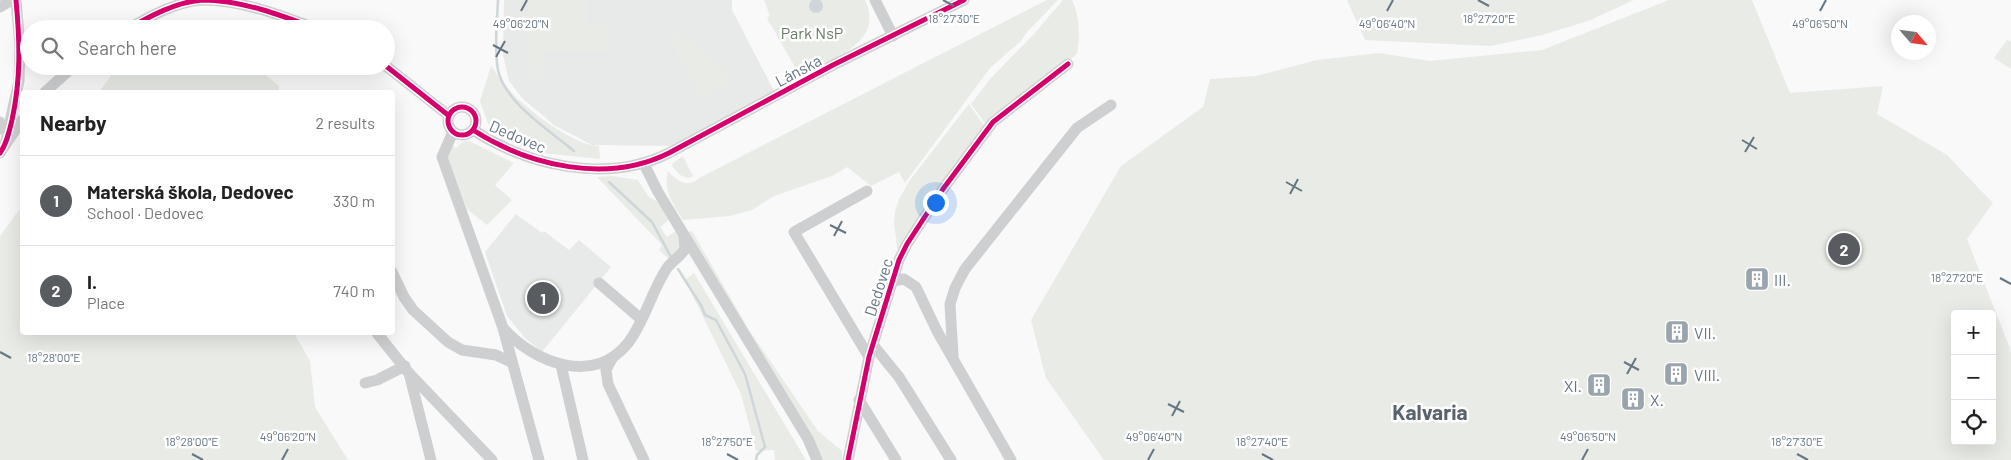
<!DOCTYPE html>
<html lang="en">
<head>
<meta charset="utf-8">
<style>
	:root { --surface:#fff; --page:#f2f2f2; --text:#222; --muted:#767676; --line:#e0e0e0; --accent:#585c60 }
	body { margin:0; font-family:Barlow,sans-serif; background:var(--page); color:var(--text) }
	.controls { position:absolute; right:15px; bottom:15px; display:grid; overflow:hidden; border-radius:5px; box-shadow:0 5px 20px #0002 }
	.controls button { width:45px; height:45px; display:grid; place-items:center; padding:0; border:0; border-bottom:1px solid var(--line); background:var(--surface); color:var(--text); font:25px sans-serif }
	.compass { position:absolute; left:1891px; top:15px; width:45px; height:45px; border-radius:50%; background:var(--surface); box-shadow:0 5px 20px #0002; rotate:118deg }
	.you { position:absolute; left:935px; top:202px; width:18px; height:18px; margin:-12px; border:4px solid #fff; border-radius:50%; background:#1a73e8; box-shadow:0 0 0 8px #1a73e833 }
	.badge { display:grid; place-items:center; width:32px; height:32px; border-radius:50%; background:var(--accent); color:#fff; font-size:16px; font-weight:700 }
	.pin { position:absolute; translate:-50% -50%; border:2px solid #fff; box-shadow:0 1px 5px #0006 }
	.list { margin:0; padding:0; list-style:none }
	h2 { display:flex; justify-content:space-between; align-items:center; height:65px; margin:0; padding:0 20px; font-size:21px }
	h2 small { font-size:16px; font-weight:400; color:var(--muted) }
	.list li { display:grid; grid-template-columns:32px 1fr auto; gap:15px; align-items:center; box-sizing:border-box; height:90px; padding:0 20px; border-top:1px solid var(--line) }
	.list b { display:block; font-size:19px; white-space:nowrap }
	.list p { margin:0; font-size:16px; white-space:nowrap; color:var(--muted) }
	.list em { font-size:16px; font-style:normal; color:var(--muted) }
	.icon { flex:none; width:28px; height:28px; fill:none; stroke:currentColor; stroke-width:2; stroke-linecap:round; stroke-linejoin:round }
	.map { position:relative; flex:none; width:2011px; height:460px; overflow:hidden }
	.search { position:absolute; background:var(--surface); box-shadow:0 5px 20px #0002; left:20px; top:20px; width:375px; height:55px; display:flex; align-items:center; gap:12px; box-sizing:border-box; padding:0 18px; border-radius:28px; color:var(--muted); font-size:19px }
	.panel { position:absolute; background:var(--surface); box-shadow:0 5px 20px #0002; left:20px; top:90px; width:375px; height:245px; border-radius:5px }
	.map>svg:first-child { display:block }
	.built { fill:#e8e9e9 }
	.green { fill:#e8ebe6; fill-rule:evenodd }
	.water { fill:#ced6d9 }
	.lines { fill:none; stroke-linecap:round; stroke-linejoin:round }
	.stream { stroke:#ced6d9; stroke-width:2.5 }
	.minor { stroke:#cecfd0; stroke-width:11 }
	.cycleway-casing { stroke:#fff; stroke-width:8 }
	.cycleway { stroke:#d6006c; stroke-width:5 }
	.ticks { fill:none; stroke:#657683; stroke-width:2 }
	.labels { text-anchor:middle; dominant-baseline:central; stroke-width:5; stroke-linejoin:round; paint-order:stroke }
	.park-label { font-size:16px; fill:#687a64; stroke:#fff }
	.street-label { font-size:16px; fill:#657683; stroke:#fff }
	.poi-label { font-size:16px; fill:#657683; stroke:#fff; text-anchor:start }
	.district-label { font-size:21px; font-weight:bold; fill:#57646e; stroke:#fff }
	.ticks-label { font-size:12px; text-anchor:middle; fill:#657683; stroke:#fff; stroke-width:5; stroke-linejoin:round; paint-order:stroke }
</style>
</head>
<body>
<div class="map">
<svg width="2011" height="460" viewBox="0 0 2011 460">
	<rect width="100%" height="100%" fill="#f9f9f9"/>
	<g class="built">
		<path d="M504 0H732V10L774 91 678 146 592 145 554 125 522 98 509 81 503 55Z"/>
		<path d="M516 214 542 233 544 231 569 250 579 240 611 267 542 352 525 338 507 316 485 252Z"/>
	</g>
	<g class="green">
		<path d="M529 0H588L587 23 611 24 607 52 542 51V84L530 77 527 55Z"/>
		<path d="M764 0H865C886 44 829 60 799 74L767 18 770 16Z"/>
		<path d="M1047 0H1058L1027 32 1020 42 990 68 905 183 899 172 871 186 847 167 832 176 774 196 752 210 730 216 683 220C673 204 663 191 668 171 677 181 687 189 699 178Z"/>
		<path d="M1063 0H1072C1080 16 1080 37 1077 54L992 119 987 126 971 104 990 79 1033 35Z"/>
		<path d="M1347 0H1634L1588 21 1542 35 1491 46 1365 40Z"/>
		<path d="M1669 0H1752L1790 93 1883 86 1877 114 1947 155 1993 203 1967 239 2011 351V460H1104L1046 378 1031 320 1121 166 1203 107 1210 79 1256 76 1317 60 1379 53 1430 61 1542 50ZM1955 314H1992V441H1955Z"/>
		<path d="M678 31 724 67 732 81 701 98 667 36Z"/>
		<path d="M2007 40 2011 42V69L1994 58Z"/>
		<path d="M118 66H255L279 86V92H99Z"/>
		<path d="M491 66C498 75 505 85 513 94 529 111 575 146 599 146L600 159 542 153 520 146 490 129 480 101Z"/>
		<path d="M969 104 987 130 899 260 894 223 895 212 899 199 910 180Z"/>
		<path d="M469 141 514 163 495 185 512 200 487 225 467 209 448 160V154L453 146 456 148 463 142Z"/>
		<path d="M683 156 693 176 688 178 680 175 672 166 673 163Z"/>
		<path d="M612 176 638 180 648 196 659 203 669 220 660 227 667 237 676 231 682 240 681 248 671 261 659 250 662 245 597 177Z"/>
		<path d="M22 206V332L294 333 310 361 315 407 348 460H0V236Z"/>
		<path d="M692 231 749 330 818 431 842 451V460H821L684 233Z"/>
		<path d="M694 273 806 460H775L774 450 756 451 741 394 685 280Z"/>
	</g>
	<circle class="water" cx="816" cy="6" r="7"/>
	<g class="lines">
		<g class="stream">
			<path d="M498 0C497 22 494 48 498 70 505 103 549 130 574 151"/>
			<path d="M609 182 652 222 671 257"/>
			<path d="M678 269 702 307 705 315 716 320 745 374 765 447 757 455 756 460"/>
		</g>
		<g class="minor">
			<path d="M875 0 893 36"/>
			<path d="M0 7 12 0"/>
			<path d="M128 29C150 16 176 2 202 0 241 0 281 15 317 29"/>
			<path d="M386 66 448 115"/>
			<path d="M45 92 74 66"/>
			<circle cx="462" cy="121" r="14"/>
			<path d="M0 122 2 129 9 130"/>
			<path d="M473 130C529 166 607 184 669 153L833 65 964 0"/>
			<path d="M453 132 442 157 503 328 539 460"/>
			<path d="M5 145 19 81 20 47 16 0"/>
			<path d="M0 153 22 120"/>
			<path d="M644 164 658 192 808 439 817 460"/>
			<path d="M867 191 794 232 869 357"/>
			<path d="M392 272 404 297 413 310 448 342 462 350 496 355 511 362"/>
			<path d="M893 281 904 279 916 287 937 331 1011 460"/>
			<path d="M599 283 641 319"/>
			<path d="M504 329C534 363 594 386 628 343 645 321 651 292 667 268 672 261 680 257 685 249L684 236"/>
			<path d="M376 332 408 372 492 460"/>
			<path d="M873 345 899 377 951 460"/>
			<path d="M953 356 950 304 955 288 965 269 1077 128 1111 105"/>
			<path d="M613 357 606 370 608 384 644 460"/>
			<path d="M561 365 583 460"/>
			<path d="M409 373 431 460"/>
			<path d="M365 383 377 380 405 366"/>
			<path d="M859 400 896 460"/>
			<path d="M848 460 869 357 899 260 907 244 943 189 993 122 1068 64"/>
		</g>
		<defs>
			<g id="cycleway">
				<path d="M128 29C150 16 176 2 202 0 241 0 281 15 317 29"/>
				<path d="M386 66 448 115"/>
				<circle cx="462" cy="121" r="14"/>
				<path d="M473 130C529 166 607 184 669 153L833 65 964 0"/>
				<path d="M0 153C7 143 9 132 12 120 21 79 20 42 16 0"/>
				<path d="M848 460 869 357 899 260 907 244 943 189 993 122 1068 64"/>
			</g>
		</defs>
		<use href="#cycleway" class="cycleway-casing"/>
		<use href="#cycleway" class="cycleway"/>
	</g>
	<path class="ticks" d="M943 0 954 6M1478 0 1489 6M521 11 527 0M1387 11 1393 0M1820 11 1826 0M493 45 508 53M496 57 505 41M1742 140 1757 149M1745 152 1754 137M1286 182 1302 191M1290 194 1298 179M830 225 846 233M834 236 842 221M2000 278 2011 284M0 352 11 358M1624 362 1639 370M1627 374 1636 358M1168 404 1184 412M1172 416 1180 401M192 454 203 460M727 454 738 460M1262 454 1273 460M1797 454 1808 460M282 460 288 449M1148 460 1154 449M1582 460 1588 449"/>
	<defs>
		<symbol id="building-square" viewBox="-11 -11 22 22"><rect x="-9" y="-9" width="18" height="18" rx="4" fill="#99a4ac" stroke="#fff"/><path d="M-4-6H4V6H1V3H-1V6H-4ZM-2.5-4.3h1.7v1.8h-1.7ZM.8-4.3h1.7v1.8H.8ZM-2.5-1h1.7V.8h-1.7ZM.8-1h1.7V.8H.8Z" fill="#fff"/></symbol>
	</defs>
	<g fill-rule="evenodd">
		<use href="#building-square" x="1743" y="265" width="28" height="28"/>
		<use href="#building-square" x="1663" y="318" width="28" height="28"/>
		<use href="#building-square" x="1662" y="360" width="28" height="28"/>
		<use href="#building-square" x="1585" y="371" width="28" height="28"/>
		<use href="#building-square" x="1619" y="385" width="28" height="28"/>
	</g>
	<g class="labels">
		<g class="park-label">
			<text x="812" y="32">Park NsP</text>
		</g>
		<g class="street-label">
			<text transform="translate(798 70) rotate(-28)">Lánska</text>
			<text transform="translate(518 136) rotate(23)">Dedovec</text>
			<text transform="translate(878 287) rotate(-72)">Dedovec</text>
		</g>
		<g class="poi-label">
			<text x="1774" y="279">III.</text>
			<text x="1694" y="332">VII.</text>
			<text x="1694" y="374">VIII.</text>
			<text x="1582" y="385" text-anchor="end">XI.</text>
			<text x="1650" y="399">X.</text>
		</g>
		<g class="district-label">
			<text x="1430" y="411">Kalvaria</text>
		</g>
	</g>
	<g class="ticks-label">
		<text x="1489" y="23">18°27'20"E</text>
		<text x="954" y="23">18°27'30"E</text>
		<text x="521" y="28">49°06'20"N</text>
		<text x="1387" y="28">49°06'40"N</text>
		<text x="1820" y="28">49°06'50"N</text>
		<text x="1957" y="282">18°27'20"E</text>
		<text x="54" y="362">18°28'00"E</text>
		<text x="288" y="441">49°06'20"N</text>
		<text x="1154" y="441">49°06'40"N</text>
		<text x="1588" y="441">49°06'50"N</text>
		<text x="192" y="446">18°28'00"E</text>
		<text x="727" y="446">18°27'50"E</text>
		<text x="1262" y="446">18°27'40"E</text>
		<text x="1797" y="446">18°27'30"E</text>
	</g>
</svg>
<div class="controls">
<button>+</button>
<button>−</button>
<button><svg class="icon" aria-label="locate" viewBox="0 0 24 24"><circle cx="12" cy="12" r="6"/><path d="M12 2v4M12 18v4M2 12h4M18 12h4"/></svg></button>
</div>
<svg class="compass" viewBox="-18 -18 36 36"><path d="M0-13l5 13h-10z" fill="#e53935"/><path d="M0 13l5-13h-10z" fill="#767676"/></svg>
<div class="you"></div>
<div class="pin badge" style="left:543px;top:298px">1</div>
<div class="pin badge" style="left:1844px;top:249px">2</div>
<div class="search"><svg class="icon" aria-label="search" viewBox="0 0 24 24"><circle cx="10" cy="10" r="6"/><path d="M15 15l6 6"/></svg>Search here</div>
<section class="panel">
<h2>Nearby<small>2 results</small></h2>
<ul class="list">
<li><span class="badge">1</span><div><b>Materská škola, Dedovec</b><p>School · Dedovec</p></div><em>330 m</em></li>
<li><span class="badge">2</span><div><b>I.</b><p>Place</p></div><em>740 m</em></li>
</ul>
</section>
</div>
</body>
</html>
